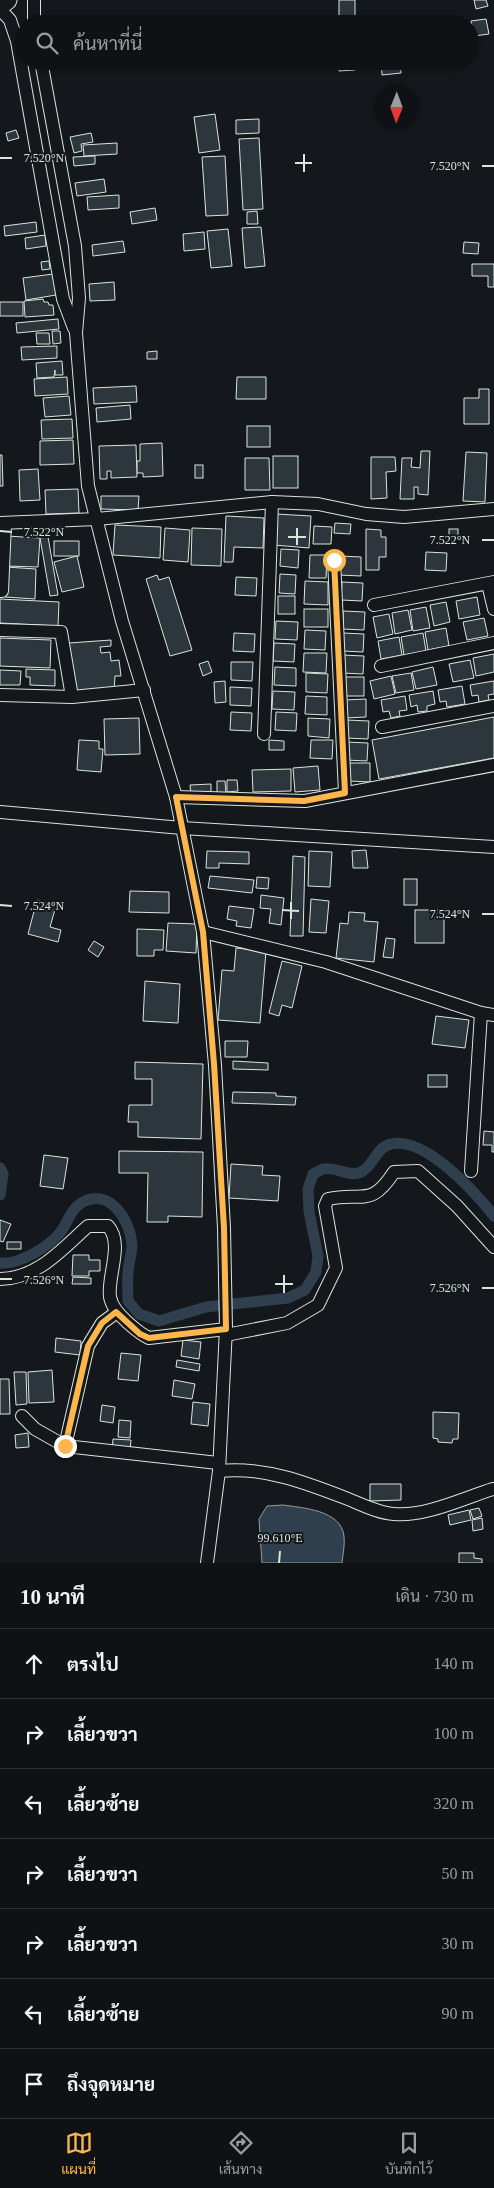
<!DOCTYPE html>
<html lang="th">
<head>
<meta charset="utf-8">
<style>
	:root { --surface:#0f1215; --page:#1d2022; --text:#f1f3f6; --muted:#9b9ea0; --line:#2f3234; --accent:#ffb74d }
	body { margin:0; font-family:"Times New Roman",Sarabun,serif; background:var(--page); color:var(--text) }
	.compass { position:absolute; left:374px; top:85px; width:45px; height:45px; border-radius:50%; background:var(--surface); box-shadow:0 1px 4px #0004; rotate:181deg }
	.stop { position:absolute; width:15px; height:15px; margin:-11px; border:4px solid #ffb74d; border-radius:50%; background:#fff }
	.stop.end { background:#ffb74d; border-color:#fff; box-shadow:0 1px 5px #0008 }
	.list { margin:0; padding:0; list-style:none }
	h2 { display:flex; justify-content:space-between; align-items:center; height:65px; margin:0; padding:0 20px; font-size:21px }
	h2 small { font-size:16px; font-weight:400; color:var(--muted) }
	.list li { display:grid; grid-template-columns:32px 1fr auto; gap:15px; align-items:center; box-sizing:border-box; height:70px; padding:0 20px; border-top:1px solid var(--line) }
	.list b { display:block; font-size:19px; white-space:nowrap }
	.list em { font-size:16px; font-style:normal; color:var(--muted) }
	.icon { flex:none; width:28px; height:28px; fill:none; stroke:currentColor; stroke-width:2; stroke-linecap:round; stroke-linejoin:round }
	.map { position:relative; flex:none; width:494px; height:1563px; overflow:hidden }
	.search { position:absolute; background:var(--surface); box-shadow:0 1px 4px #0004; left:15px; right:15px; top:15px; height:55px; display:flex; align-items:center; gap:12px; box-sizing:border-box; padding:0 18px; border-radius:28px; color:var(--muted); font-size:19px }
	.sheet { height:555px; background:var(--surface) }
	nav { display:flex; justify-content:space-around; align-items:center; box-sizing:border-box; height:70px; border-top:1px solid var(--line); background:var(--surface); font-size:14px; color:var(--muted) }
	nav a { display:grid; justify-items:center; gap:2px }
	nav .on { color:var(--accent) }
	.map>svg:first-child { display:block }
	.water { fill:#2f3f4d; stroke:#939e99 }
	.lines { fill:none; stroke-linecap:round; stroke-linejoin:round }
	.canal { stroke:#2f3f4d; stroke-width:11 }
	.building { fill:#2c363c; stroke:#d8e6dc }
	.minor-casing { stroke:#d8e6dc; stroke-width:14 }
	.highway-casing { stroke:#d8e6dc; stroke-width:21 }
	.minor { stroke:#14181c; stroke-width:12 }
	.highway { stroke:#14181c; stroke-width:19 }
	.route { stroke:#ffb74d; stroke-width:6 }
	.ticks { fill:none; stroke:#d8e6dc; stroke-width:2 }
	.ticks-label { font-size:12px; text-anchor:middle; fill:#d8e6dc; stroke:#14181c; stroke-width:4; stroke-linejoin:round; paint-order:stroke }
</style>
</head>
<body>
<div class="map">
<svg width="494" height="1563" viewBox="0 0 494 1563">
	<rect width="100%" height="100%" fill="#14181c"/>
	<path class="water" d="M283 1505C303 1508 341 1510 344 1536 345 1544 343 1554 342 1563H262L259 1519 267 1506Z"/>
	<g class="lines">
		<g class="canal">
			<path d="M0 1168 3 1174 0 1195"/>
			<path d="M0 1263C19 1265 48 1247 60 1233 68 1223 70 1209 83 1202 110 1188 130 1220 132 1244 132 1254 128 1264 128 1274 127 1283 128 1292 128 1301L139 1314 159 1321 206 1307 288 1298 305 1290 316 1272 318 1256 309 1212 308 1189 313 1174C316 1173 320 1170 323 1169 336 1166 349 1178 361 1172 374 1166 376 1147 391 1144 425 1136 475 1192 494 1216"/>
		</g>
	</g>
	<g class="building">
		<rect x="339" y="0" width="16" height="24"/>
		<path d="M474 0H486L488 6 476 9Z"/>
		<path d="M486 19 489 34 474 36 471 21Z"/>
		<path d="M339 61H355V70L339 71Z"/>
		<path d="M381 61H400L401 73 382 75Z"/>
		<path d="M215 114 220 150 199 153 194 117Z"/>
		<path d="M259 119V133L236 134V120Z"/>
		<path d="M16 130 19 138 8 141 6 133Z"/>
		<path d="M91 133 93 142 81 144 82 151 74 153 70 137Z"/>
		<path d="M259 138 263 209 243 210 239 139Z"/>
		<path d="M117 143V154L84 156 83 145Z"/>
		<path d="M95 156V164L74 166 73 157Z"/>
		<path d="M225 156 228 215 206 216 202 157Z"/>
		<path d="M104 179 106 192 77 196 75 183Z"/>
		<path d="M119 195V208L88 210 87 197Z"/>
		<path d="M155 208 157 220 132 224 130 212Z"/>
		<path d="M257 211 258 224H247V212Z"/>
		<path d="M36 222 37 232 5 236 4 226Z"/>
		<path d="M261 227 265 266 245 268 242 228Z"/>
		<path d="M228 229 232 266 211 268 207 231Z"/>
		<path d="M204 232 205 249 184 251 183 234Z"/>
		<path d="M45 235 46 246 26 249 25 238Z"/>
		<path d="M123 241 125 252 93 256 92 245Z"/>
		<path d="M464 242 479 243 478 254 463 253Z"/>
		<path d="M49 261 50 269 42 270 41 262Z"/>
		<path d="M472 264H494V287H488V276H472Z"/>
		<path d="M53 274 56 295 26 300 23 278Z"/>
		<path d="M114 282 115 300 90 301 89 284Z"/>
		<path d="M43 299 44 302H48L49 305H53L54 315 25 317 24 301Z"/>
		<rect x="0" y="302" width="23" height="14"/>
		<path d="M58 319 59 329 17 333 16 323Z"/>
		<path d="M52 331H60L61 343 53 344Z"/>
		<path d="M36 333H49L50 344H37Z"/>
		<path d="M57 346V358L22 360 21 347Z"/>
		<path d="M157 351V359H147V352Z"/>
		<path d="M62 361 63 375H55V370L54 377 37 378 36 363Z"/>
		<path d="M67 377 68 394 35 396 34 379Z"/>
		<path d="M237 377H266V399H236Z"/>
		<path d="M136 386 137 402 94 404 93 388Z"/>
		<path d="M479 389H489V424H464V398H479Z"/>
		<path d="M69 396 71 415 45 417 43 398Z"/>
		<path d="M130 405 131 419 97 422 96 408Z"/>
		<path d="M72 419 73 438 42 439 41 420Z"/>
		<rect x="247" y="426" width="23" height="21"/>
		<path d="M73 440 74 464 40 465V441Z"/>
		<path d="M162 443 163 476 143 477V473H137V461H140V444Z"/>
		<path d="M136 445 137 477 111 478V471H107V479H100L99 446Z"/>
		<path d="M421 451H430L428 495 418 494V487H414V499H400L402 458H412L411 467 420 468Z"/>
		<path d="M466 452 487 453 485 502 463 501Z"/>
		<path d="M0 455H2L3 486H0Z"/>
		<rect x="273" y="456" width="25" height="32"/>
		<path d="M371 457H395L396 471 386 472 387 498 371 499Z"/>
		<path d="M245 458H269L270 490H245Z"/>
		<rect x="195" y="465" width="8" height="13"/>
		<path d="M38 469 40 500 20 501 19 470Z"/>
		<path d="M78 489 79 513 46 514 45 490Z"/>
		<path d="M101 496H139L138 510 101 509Z"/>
		<path d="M276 514 311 516 309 548 274 545Z"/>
		<path d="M226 516 264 518 263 548 234 547 233 562H224Z"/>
		<path d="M335 523 351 524 350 534 334 533Z"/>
		<path d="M115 525 161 527 160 558 113 555Z"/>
		<path d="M314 526 332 527 331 544H313Z"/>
		<path d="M165 528 190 530 188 562 163 560Z"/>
		<path d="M192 528 222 529 221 566 191 565Z"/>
		<path d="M366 529 381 530V537H386V557H379V570H366Z"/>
		<rect x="449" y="529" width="9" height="11"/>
		<path d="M7 536 40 538 38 567 5 566Z"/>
		<path d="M48 537 58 595 50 596 40 538Z"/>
		<rect x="54" y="541" width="25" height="15"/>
		<path d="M281 549 299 550 298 568 280 566Z"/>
		<path d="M426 552 447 553 446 571 425 570Z"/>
		<path d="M310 555H327L326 578H309Z"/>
		<path d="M77 556 84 587 62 592 54 562Z"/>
		<path d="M340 556 361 557V576L339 575Z"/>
		<path d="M6 567 36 569 35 599 5 597Z"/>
		<path d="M280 574 296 575 295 594 279 593Z"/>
		<path d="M157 575 159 580 169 577 192 650 170 656 146 579Z"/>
		<path d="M236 577 257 578 256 596 235 595Z"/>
		<path d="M305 581 328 582V605L304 604Z"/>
		<path d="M342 582 363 583 362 601 341 600Z"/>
		<rect x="278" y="596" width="17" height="18"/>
		<path d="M477 597 480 615 459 619 456 601Z"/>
		<path d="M0 599 59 602 58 626 0 623Z"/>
		<path d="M446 602 450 622 434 626 430 605Z"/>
		<path d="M426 607 430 628 413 631 410 610Z"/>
		<rect x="304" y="609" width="24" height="18"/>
		<path d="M408 610 412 630 395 634 392 613Z"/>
		<path d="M343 611 365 612 364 630 343 629Z"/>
		<path d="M389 614 393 634 377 638 373 617Z"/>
		<path d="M484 618 488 636 467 640 463 622Z"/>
		<path d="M276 621 298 622 297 640 275 639Z"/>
		<path d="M446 628 449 646 428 650 425 632Z"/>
		<path d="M305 630 326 631 325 650 304 649Z"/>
		<path d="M234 633 255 634 254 652 233 651Z"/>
		<path d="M343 633 364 634 363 652 342 651Z"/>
		<path d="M423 633 426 651 404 655 401 637Z"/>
		<path d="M399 637 402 655 381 659 378 641Z"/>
		<path d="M0 638 51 640 50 668 0 666Z"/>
		<path d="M111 640V646L100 647 101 653 110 652 111 661 119 660 121 676H115L114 692 73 695 69 643Z"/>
		<path d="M274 643 295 644 294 662 273 661Z"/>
		<path d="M304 653H327L326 673 303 672Z"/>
		<path d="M494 654V672L476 676 473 658Z"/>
		<path d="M342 655 364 656 363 674 341 673Z"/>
		<path d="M470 660 474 678 453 682 449 664Z"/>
		<path d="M208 661 212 672 203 676 199 664Z"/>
		<path d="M231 662H253L252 681 231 680Z"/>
		<path d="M275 667 296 668V686L274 685Z"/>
		<path d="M433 667 437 685 416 689 412 672Z"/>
		<path d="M26 669 55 670V686L30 685V677H26Z"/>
		<path d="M0 670 21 671 20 685H0Z"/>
		<path d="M306 673 328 674 327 693 306 692Z"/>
		<path d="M411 673 414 690 396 693 392 676Z"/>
		<path d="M391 676 395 694 374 699 370 681Z"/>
		<rect x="343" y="677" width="21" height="19"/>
		<path d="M225 681 226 702 215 703 214 682Z"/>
		<path d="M494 681V694L488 695 489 700 479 702 478 695 472 696 470 685Z"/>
		<path d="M462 686 465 704 447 707 446 701 440 702 438 690Z"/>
		<path d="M230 687 252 688 251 706 230 705Z"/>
		<path d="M273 691 295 692 294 710 272 709Z"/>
		<path d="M433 691 435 704 427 706V711L418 712 417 705 411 707 409 695Z"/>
		<path d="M306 696 327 697V715L305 714Z"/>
		<path d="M405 696 407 710 399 711 400 716 391 718 389 711 383 712 381 700Z"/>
		<path d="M366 699V717L345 718 344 700Z"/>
		<path d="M231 712 252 713 251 731 230 730Z"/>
		<path d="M276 712 297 713 296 731 275 730Z"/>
		<path d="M494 717V758L379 779 372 740Z"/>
		<path d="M139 718 140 754 105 755 104 719Z"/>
		<path d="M308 718 330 719 329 738 308 736Z"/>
		<path d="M347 720 369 721 368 739 346 738Z"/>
		<path d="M79 740 99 741V749H103L101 772 77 770Z"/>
		<path d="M269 740 284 741V750H269Z"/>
		<path d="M311 740H333L332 759 310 758Z"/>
		<path d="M347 742 368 743 367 761 346 760Z"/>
		<path d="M349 763H370V782L349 781Z"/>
		<path d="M318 766 320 790 295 792 293 768Z"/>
		<path d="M291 769V791L253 792 252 770Z"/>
		<path d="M227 780H237L238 791 227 792Z"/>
		<path d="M217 781H225L226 793H217Z"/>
		<path d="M211 784V796H191L190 785Z"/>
		<path d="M366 850 368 868H353L352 851Z"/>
		<path d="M207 851 249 852V864L219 863V868H206Z"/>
		<path d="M309 851 332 852 330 887 308 886Z"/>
		<path d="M293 856 305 857 303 936H290Z"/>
		<path d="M210 876 254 880 252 893 208 888Z"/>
		<path d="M257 877 269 878 268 889 256 888Z"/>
		<rect x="404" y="879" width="13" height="26"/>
		<path d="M130 891 169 892V913L129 912Z"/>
		<path d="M261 895 284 898 281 925 269 923 271 909 260 908Z"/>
		<path d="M311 899 329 901 326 933 309 932Z"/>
		<path d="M37 900 56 906 50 927 61 930 58 942 28 934Z"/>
		<path d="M229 906 254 909 251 928 236 926 237 921 227 919Z"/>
		<rect x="415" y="910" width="29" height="33"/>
		<path d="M349 912 365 913 364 921 378 922 374 962 336 958 340 923 348 924Z"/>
		<path d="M168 923 197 924 196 953 166 951Z"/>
		<path d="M137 929 164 930 163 950H154V956H137Z"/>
		<path d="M386 938 395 939 393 958 383 957Z"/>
		<path d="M94 941 104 947 98 957 88 950Z"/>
		<path d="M236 948 266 951 260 1023 218 1020 222 970 234 971Z"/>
		<path d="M282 961 302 966 292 1008 282 1005 279 1016 269 1013Z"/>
		<path d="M145 981 180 984 178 1023 143 1021Z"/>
		<path d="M436 1016 469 1020 465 1048 432 1044Z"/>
		<path d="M225 1041H248L247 1057H225Z"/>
		<path d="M233 1061 268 1063V1070L233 1069Z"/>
		<path d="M135 1062 203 1064 201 1139 138 1137V1122H128L129 1105H152V1079H135Z"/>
		<rect x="428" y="1075" width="19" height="12"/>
		<path d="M233 1092 276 1093V1096L296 1097 295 1105 232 1103Z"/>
		<path d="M484 1131 494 1132V1152H492V1145H483Z"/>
		<path d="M119 1151 203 1152 202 1217 168 1216V1222H147L148 1173H119Z"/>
		<path d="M44 1155 68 1158 63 1189 40 1186Z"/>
		<path d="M231 1164 263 1166 262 1175 280 1176 278 1201 229 1198Z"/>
		<path d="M0 1220 11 1224 3 1242 0 1241Z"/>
		<rect x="7" y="1242" width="14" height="7"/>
		<path d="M73 1255H89V1260H100V1271H89V1276H72Z"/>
		<path d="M73 1277 91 1278V1284H72Z"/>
		<path d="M56 1338 81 1341 80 1355 55 1352Z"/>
		<path d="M183 1340 201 1342 199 1359 181 1356Z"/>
		<path d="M121 1353 141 1355 138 1381 118 1379Z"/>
		<path d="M177 1360 200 1364 199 1371 176 1367Z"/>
		<path d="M52 1370 54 1402 29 1403 28 1372Z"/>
		<path d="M14 1372H26L27 1404 16 1405Z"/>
		<path d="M0 1379H9L10 1414H0Z"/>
		<path d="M174 1380 195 1384 192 1399 172 1396Z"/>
		<path d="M193 1402 210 1404 208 1426 191 1424Z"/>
		<path d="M102 1405 115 1407 113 1423 100 1421Z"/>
		<path d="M433 1412 459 1413 458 1439H453L452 1443 438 1442V1439L433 1438Z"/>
		<path d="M119 1420 131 1421 130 1438 118 1437Z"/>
		<path d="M28 1433 29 1447 16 1448 15 1435Z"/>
		<path d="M113 1439 131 1440 130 1451 112 1450Z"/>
		<path d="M370 1484H401V1500L370 1501Z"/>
		<path d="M479 1508 482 1516 473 1519 470 1510Z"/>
		<path d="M469 1510 471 1520 450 1525 448 1515Z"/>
		<path d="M482 1518 483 1529 473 1531 472 1520Z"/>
		<path d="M459 1553H474V1558L482 1559V1563H459Z"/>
	</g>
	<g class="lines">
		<defs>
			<g id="minor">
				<path d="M34 0V24"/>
				<path d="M0 9 10 20 17 41 63 299 74 328"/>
				<path d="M41 61 75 246 79 298 76 333 88 486 122 621 176 797 203 932 215 1065 224 1228 226 1328 219 1471 207 1563"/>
				<path d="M0 523 97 519 272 502 318 504 366 514 404 517 494 509"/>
				<path d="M334 560 345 793"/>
				<path d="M488 584 494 609"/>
				<path d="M0 591H2L5 523"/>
				<path d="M374 605 494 582"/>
				<path d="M0 630 61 632 72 697"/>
				<path d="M381 666 494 643"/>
				<path d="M0 695 72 697 144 690"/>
				<path d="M382 727 494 706"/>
				<path d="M264 734 272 502"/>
				<path d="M176 797 305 801 494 765"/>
				<path d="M0 812 182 828 494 847"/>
				<path d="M203 932 326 962 481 1013 494 1015"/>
				<path d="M471 1171 481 1013"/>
				<path d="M0 1279C37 1279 62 1249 88 1226H108C124 1244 107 1276 110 1297 112 1308 120 1315 127 1322 135 1329 140 1334 149 1338L226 1329"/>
				<path d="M226 1335 287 1323 318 1305 336 1268 325 1206 328 1199C362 1191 370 1209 394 1172L418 1171 457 1206 494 1247"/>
				<path d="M22 1416 35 1429 65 1446 218 1463"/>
				<path d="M65 1446 88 1346 102 1323 117 1312"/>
				<path d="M219 1471C263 1466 307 1483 348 1499 363 1505 378 1513 394 1514 425 1517 464 1498 493 1489"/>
			</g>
			<path id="highway" d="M0 5 7 0"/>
		</defs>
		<use href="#minor" class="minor-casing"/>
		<use href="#highway" class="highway-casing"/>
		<use href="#minor" class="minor"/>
		<use href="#highway" class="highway"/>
	</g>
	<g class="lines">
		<path class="route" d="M65 1446 88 1346 102 1323 116 1312 140 1334 149 1338 226 1329 224 1228 214 1064 203 932 176 797 304 801 345 793 334 560"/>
	</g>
	<path class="ticks" d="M0 158H12M295 163H312M482 166H494M304 172V154M0 531 12 532M288 537H306M482 540H494M297 545V528M0 905 12 906M282 910 299 911M482 914H494M291 919V902M0 1279H12M275 1284H293M482 1288H494M284 1293V1275M279 1563 280 1551"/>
	<g class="ticks-label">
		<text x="44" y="162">7.520°N</text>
		<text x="450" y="170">7.520°N</text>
		<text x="44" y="536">7.522°N</text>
		<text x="450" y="544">7.522°N</text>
		<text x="44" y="910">7.524°N</text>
		<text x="450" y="918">7.524°N</text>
		<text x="44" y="1284">7.526°N</text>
		<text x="450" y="1292">7.526°N</text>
		<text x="280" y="1542">99.610°E</text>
	</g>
</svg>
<svg class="compass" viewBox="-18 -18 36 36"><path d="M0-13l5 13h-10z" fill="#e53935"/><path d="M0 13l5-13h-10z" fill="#9b9ea0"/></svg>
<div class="stop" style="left:334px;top:560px"></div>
<div class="stop end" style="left:65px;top:1446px"></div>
<div class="search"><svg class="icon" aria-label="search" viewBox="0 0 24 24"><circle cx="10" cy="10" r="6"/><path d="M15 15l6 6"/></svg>ค้นหาที่นี่</div>
</div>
<section class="sheet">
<h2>10 นาที<small>เดิน · 730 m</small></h2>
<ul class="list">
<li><svg class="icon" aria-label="ahead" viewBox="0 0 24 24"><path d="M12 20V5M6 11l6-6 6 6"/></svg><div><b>ตรงไป</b></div><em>140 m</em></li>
<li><svg class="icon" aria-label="right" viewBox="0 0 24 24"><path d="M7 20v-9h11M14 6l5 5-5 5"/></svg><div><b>เลี้ยวขวา</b></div><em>100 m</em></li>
<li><svg class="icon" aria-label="left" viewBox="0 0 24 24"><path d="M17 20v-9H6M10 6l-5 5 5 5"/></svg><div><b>เลี้ยวซ้าย</b></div><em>320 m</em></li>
<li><svg class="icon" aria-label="right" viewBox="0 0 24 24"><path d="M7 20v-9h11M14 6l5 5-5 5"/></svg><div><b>เลี้ยวขวา</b></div><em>50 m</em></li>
<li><svg class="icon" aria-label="right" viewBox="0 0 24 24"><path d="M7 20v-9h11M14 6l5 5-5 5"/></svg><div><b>เลี้ยวขวา</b></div><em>30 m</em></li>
<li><svg class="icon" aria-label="left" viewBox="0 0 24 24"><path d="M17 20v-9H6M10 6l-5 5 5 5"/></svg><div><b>เลี้ยวซ้าย</b></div><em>90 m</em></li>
<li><svg class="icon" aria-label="arrive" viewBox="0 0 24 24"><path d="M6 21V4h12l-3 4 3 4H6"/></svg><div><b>ถึงจุดหมาย</b></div></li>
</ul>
</section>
<nav>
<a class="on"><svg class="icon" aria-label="map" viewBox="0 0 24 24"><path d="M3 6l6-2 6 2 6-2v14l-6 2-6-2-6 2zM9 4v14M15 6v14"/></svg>แผนที่</a>
<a><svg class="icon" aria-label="directions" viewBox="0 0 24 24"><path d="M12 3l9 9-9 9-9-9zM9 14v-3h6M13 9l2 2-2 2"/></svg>เส้นทาง</a>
<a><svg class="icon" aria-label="saved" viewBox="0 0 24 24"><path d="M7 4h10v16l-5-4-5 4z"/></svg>บันทึกไว้</a>
</nav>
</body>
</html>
